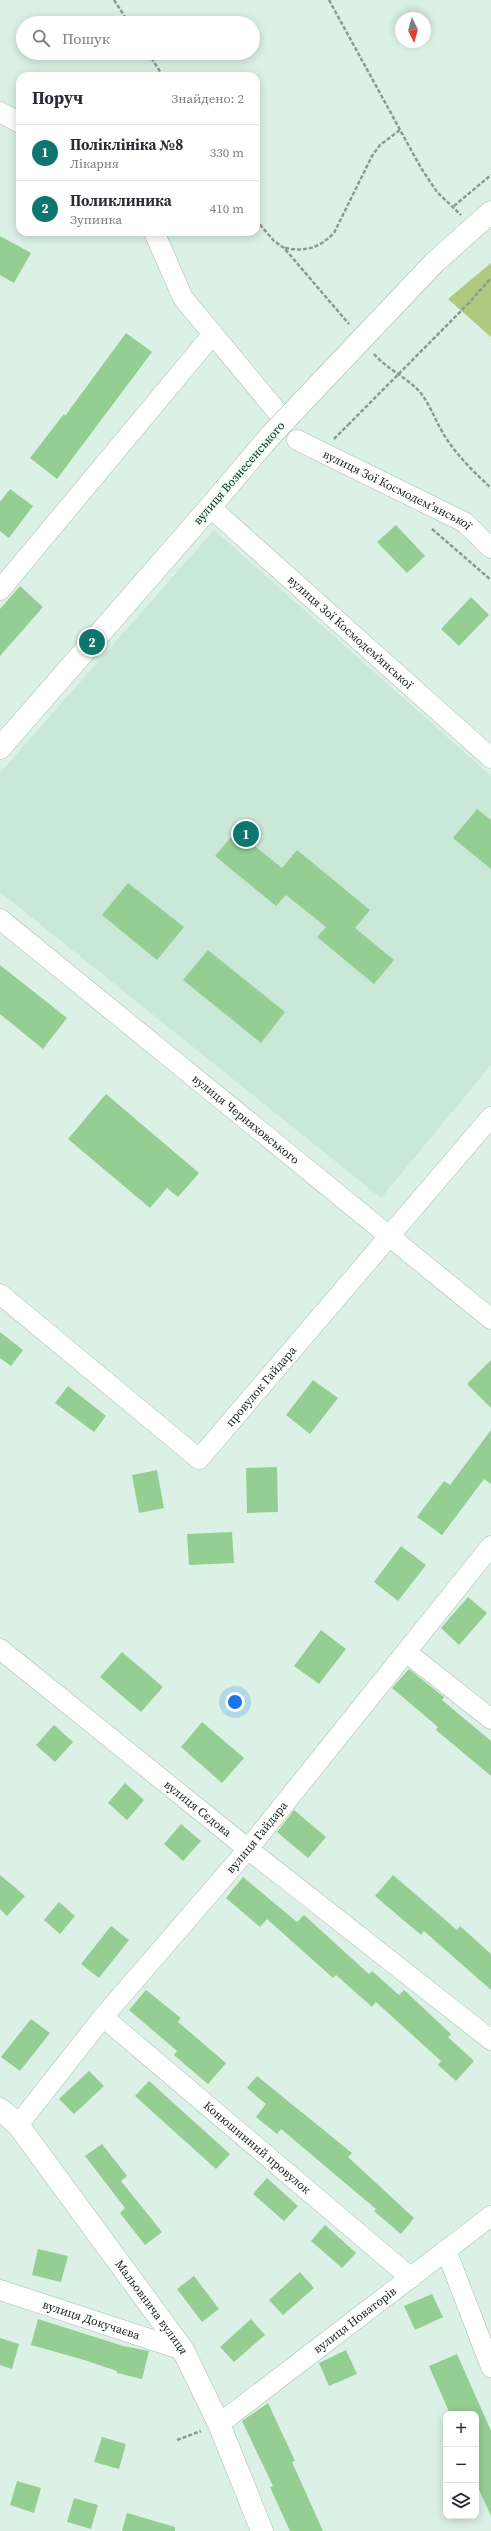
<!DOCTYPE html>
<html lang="uk">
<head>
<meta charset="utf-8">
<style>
	:root { --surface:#fff; --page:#f7f7f7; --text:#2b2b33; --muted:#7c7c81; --line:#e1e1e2; --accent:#0f766e }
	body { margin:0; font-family:"Source Serif 4",serif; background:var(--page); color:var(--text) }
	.controls { position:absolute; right:12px; bottom:12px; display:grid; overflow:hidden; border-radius:8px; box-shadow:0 2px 10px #0003 }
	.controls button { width:36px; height:36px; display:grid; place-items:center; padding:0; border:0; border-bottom:1px solid var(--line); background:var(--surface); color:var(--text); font:20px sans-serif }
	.compass { position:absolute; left:395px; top:12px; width:36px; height:36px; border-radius:50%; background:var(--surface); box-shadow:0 2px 10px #0003; rotate:175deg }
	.you { position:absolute; left:235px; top:1702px; width:14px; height:14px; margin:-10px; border:3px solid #fff; border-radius:50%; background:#1a73e8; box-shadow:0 0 0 6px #1a73e833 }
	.badge { display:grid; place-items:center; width:26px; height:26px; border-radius:50%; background:var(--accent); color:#fff; font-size:13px; font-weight:700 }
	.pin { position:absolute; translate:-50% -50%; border:2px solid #fff; box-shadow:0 1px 4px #0006 }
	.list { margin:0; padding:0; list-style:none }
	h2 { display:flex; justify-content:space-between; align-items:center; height:52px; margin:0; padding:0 16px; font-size:17px }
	h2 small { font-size:13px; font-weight:400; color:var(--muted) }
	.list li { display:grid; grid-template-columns:26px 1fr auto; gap:12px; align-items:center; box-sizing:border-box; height:56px; padding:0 16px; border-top:1px solid var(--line) }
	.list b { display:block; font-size:15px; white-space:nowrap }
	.list p { margin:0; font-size:13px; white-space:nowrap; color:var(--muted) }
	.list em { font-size:13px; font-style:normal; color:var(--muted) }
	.icon { flex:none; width:22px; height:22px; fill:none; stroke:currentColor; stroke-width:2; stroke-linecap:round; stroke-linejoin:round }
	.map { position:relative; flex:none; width:491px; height:2531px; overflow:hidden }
	.search { position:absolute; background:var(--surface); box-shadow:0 2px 10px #0003; left:16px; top:16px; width:244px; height:44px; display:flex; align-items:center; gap:10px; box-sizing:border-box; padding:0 14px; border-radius:22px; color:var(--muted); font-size:15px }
	.panel { position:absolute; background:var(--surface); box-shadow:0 2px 10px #0003; left:16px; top:72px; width:244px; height:164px; border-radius:12px }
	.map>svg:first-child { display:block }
	.built { fill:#c9e8d8 }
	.green { fill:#b0c97f }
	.building { fill:#94ce92 }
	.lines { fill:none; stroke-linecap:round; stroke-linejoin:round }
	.street-casing { stroke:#a8bdb2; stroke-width:21 }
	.secondary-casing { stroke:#a8bdb2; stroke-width:23 }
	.path { stroke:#8b9b93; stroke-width:2.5; stroke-dasharray:4 2; stroke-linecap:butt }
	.street { stroke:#fff; stroke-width:20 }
	.secondary { stroke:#fff; stroke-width:22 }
	.secondary-bridge-casing { stroke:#a8bdb2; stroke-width:23; stroke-linecap:butt }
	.path-bridge { stroke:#8b9b93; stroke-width:2.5; stroke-dasharray:4 2; stroke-linecap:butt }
	.secondary-bridge { stroke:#fff; stroke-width:22 }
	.labels { text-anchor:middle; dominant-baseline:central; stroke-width:3.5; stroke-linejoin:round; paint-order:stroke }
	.street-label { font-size:12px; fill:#1a221e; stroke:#e8fff3 }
</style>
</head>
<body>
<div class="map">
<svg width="491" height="2531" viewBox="0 0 491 2531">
	<rect width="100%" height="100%" fill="#dbf1e6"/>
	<path class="built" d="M214 530 491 776V1065L381 1198 0 892V773Z"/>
	<path class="green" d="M491 263V337L448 299Z"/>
	<g class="building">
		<path d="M0 236 31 253 14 283 0 275Z"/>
		<path d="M126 333 152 352 57 479 30 458 64 414 65 416Z"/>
		<path d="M10 489 33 506 9 538 0 531V502Z"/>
		<path d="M396 525 425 556 407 573 377 542Z"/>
		<path d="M20 586 43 607 0 656V609Z"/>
		<path d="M471 597 489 615 459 646 441 629Z"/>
		<path d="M477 809 491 820V869L453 838Z"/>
		<path d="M236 831 282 868 297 850 370 910 355 928 394 960 374 984 317 937 326 927 286 895 276 906 215 856Z"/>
		<path d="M128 883 184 927 157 960 102 915Z"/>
		<path d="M208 950 285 1012 261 1043 183 980Z"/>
		<path d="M0 965 67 1018 43 1049 0 1014Z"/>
		<path d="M106 1094 199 1173 178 1197 167 1188 150 1208 68 1139Z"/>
		<path d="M0 1332 23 1350 11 1366 0 1358Z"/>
		<path d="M491 1360V1408L467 1384Z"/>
		<path d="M313 1380 338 1398 310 1434 286 1415Z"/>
		<path d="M68 1386 106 1416 94 1432 55 1403Z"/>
		<path d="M491 1430V1484L484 1479 442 1535 417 1517 444 1481 450 1485Z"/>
		<path d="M277 1467 278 1512 247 1513 246 1468Z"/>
		<path d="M157 1470 164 1508 139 1513 132 1475Z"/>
		<path d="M232 1532 234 1563 189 1565 187 1534Z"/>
		<path d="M401 1546 426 1565 398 1601 374 1582Z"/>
		<path d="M468 1597 487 1613 459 1645 441 1628Z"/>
		<path d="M321 1630 346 1649 319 1684 294 1666Z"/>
		<path d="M122 1652 163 1687 141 1712 100 1677Z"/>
		<path d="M409 1669 444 1697 442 1700 491 1741V1776L436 1730 438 1727 392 1688Z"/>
		<path d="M202 1722 244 1758 222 1783 181 1747Z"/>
		<path d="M54 1725 73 1742 55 1762 36 1745Z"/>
		<path d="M125 1783 144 1800 127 1820 108 1803Z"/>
		<path d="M294 1810 326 1837 308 1858 277 1832Z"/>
		<path d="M181 1824 201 1841 183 1861 164 1844Z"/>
		<path d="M0 1875 25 1896 7 1916 0 1909Z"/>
		<path d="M393 1875 457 1930 460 1926 491 1954V1990L424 1931 421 1935 375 1896Z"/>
		<path d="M243 1877 297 1922 304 1915 369 1974 372 1971 399 1995 404 1990 451 2034 448 2037 474 2061 456 2081 438 2065 441 2061 376 2002 372 2007 336 1975 333 1978 267 1919 260 1927 226 1898Z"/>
		<path d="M59 1902 75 1916 60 1934 44 1920Z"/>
		<path d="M111 1926 129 1940 99 1978 81 1964Z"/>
		<path d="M146 1990 181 2018 178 2022 226 2063 208 2084 174 2055 177 2051 129 2010Z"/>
		<path d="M31 2019 50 2033 20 2071 1 2057Z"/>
		<path d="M89 2071 104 2086 74 2114 59 2099Z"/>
		<path d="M257 2076 352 2153 348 2157 414 2218 401 2234 374 2211 376 2209 281 2129 277 2134 256 2117 266 2104 247 2088Z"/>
		<path d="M149 2081 230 2154 216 2169 135 2096Z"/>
		<path d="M102 2144 127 2176 121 2181 162 2232 145 2245 120 2213 125 2208 85 2156Z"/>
		<path d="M267 2178 298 2206 284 2221 253 2194Z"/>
		<path d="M325 2225 356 2253 342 2268 311 2241Z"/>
		<path d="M38 2249 68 2256 61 2282 32 2275Z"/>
		<path d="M300 2272 314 2288 283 2315 269 2300Z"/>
		<path d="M194 2276 219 2309 202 2322 177 2289Z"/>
		<path d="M432 2294 443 2317 415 2330 404 2306Z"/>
		<path d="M38 2319 123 2346 149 2351 142 2379 117 2373V2371L81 2359 31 2345Z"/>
		<path d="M251 2319 265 2335 234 2362 220 2347Z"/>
		<path d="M0 2338 19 2344 12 2369 0 2365Z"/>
		<path d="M346 2350 357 2374 329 2386 319 2363Z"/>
		<path d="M457 2354 491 2431V2516L476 2483V2414H450L429 2366Z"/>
		<path d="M268 2403 295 2461 292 2462 323 2531H290L270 2487 273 2486 242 2421Z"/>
		<path d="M102 2437 126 2444 119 2469 94 2462Z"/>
		<path d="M17 2481 41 2488 34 2513 10 2505Z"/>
		<path d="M74 2498 98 2505 91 2529 67 2522Z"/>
		<path d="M127 2513 175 2527V2531H122Z"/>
	</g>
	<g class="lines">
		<defs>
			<g id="street">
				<path d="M0 112 20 123"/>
				<path d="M154 232 183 298 284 420"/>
				<path id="s1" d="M297 440 464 522 491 548"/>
				<path id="s2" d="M210 507 491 758"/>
				<path d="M0 590 213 334"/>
				<path id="s3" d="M0 919 491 1319"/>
				<path id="s4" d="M0 1294 199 1459 491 1117"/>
				<path id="s5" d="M0 1649 248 1849 491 2040"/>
				<path d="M406 1652 491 1719"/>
				<path id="s6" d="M103 2017 411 2278"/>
				<path id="s7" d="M18 2125 103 2017 248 1849 491 1546"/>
				<path d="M446 2250 491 2367"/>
				<path id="s8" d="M0 2290 183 2350"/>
				<path id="s9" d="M219 2424 491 2216"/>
			</g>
			<g id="secondary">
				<path d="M434 263 491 212"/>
				<path d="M0 748 210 507 271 435"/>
				<path id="s10" d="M0 2109 18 2125 183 2350 219 2424 262 2531"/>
			</g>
		</defs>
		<use href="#street" class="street-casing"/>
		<use href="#secondary" class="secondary-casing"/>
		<g class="path">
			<path d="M114 0 129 23"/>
			<path d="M329 0 421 168 437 192 461 215"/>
			<path d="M148 53 163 76"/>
			<path d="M454 206 491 175"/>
			<path d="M256 220 274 241 284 248 349 324"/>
			<path d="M285 248C306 252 319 248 334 233L372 156 380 145 400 130"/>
			<path d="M467 305 491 278"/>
			<path d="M374 354C387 369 406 377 419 391 430 404 434 418 443 433 455 454 474 472 491 488"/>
			<path d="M334 439 348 425"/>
			<path d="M432 529 491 580"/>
			<path d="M177 2440 201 2431"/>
		</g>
		<use href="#street" class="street"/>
		<use href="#secondary" class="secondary"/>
		<defs>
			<path id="secondary-bridge" d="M271 435 434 263"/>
		</defs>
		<use href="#secondary-bridge" class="secondary-bridge-casing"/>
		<path class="path-bridge" d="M348 425 467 305"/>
		<use href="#secondary-bridge" class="secondary-bridge"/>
	</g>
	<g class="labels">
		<g class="street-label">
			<text transform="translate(239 473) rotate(-49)">вулиця Вознесенського</text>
			<text stroke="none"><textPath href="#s1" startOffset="112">вулиця Зої Космодем’янської</textPath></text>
			<text stroke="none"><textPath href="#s2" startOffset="188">вулиця Зої Космодем'янської</textPath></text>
			<text stroke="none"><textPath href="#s3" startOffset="317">вулиця Черняховського</textPath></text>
			<text stroke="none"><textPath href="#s4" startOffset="354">провулок Гайдара</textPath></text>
			<text stroke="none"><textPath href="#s5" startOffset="254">вулиця Сєдова</textPath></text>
			<text stroke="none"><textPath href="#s7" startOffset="374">вулиця Гайдара</textPath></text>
			<text stroke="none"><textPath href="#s6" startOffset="202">Конюшинний провулок</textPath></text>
			<text stroke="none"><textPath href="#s10" startOffset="250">Мальовнича вулиця</textPath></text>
			<text stroke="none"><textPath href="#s8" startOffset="96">вулиця Докучаєва</textPath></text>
			<text stroke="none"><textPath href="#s9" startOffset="171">вулиця Новаторів</textPath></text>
		</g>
	</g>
</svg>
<div class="controls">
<button>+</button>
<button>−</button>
<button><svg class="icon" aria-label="layers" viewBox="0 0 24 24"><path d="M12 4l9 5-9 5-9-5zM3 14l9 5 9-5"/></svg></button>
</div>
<svg class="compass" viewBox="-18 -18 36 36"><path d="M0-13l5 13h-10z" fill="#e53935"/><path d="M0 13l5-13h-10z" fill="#7c7c81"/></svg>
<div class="you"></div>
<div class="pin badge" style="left:246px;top:834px">1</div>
<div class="pin badge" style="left:92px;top:642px">2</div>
<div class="search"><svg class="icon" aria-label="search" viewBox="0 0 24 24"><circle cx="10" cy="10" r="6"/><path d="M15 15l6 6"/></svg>Пошук</div>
<section class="panel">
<h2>Поруч<small>Знайдено: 2</small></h2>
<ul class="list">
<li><span class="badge">1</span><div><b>Поліклініка №8</b><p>Лікарня</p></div><em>330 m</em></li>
<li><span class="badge">2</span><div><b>Поликлиника</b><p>Зупинка</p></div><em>410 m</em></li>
</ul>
</section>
</div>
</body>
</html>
